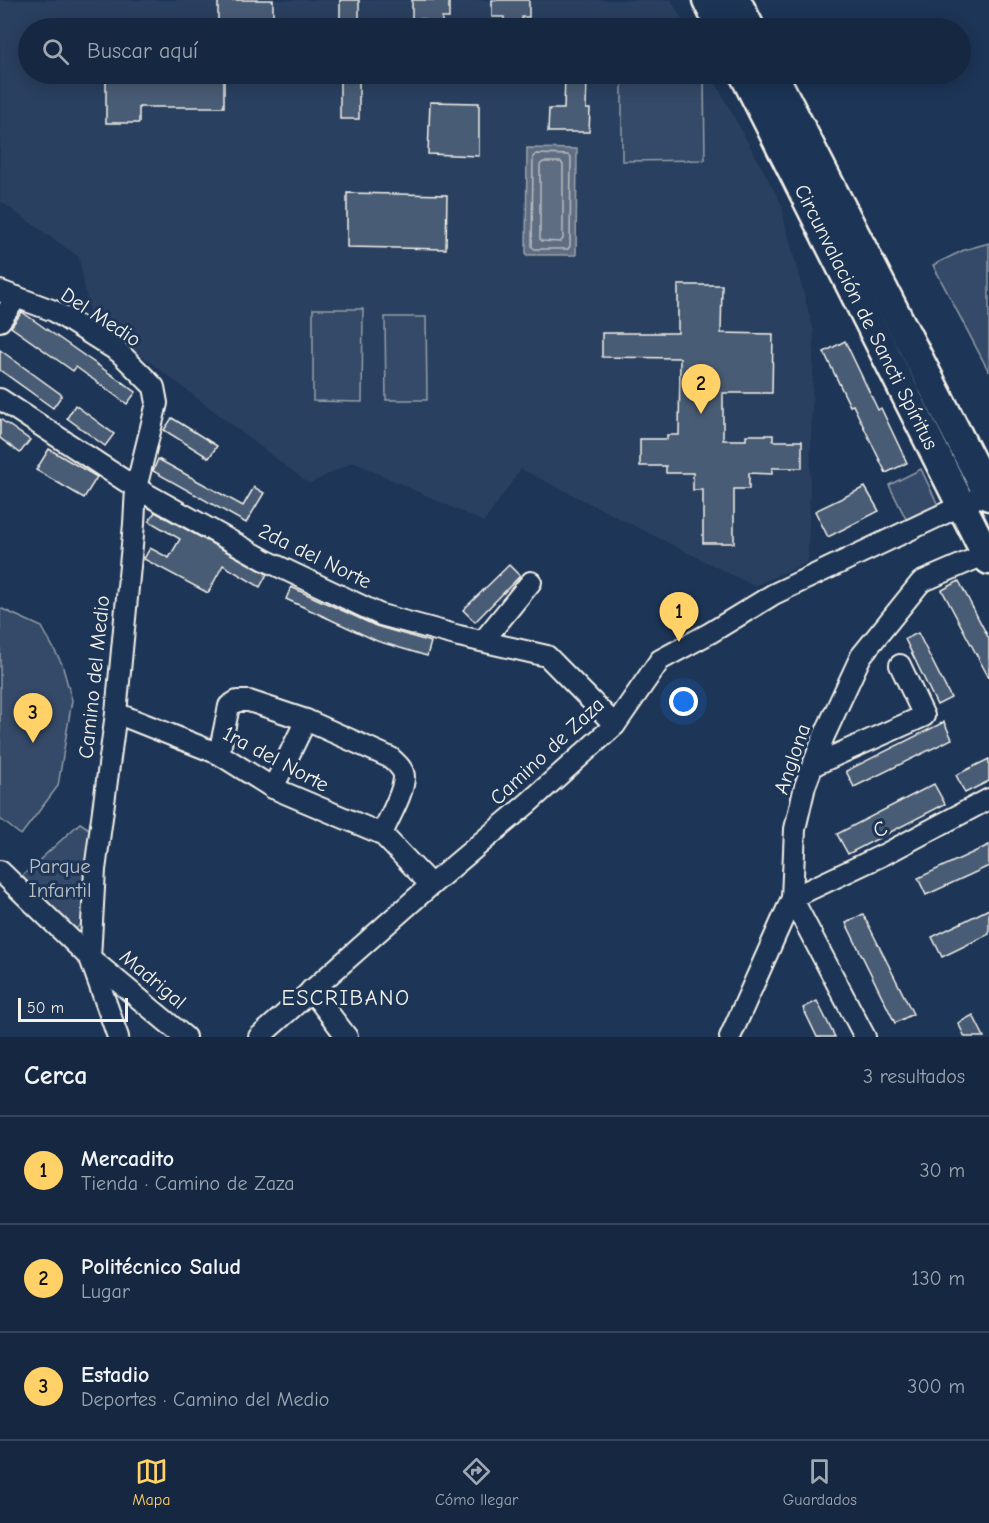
<!DOCTYPE html>
<html lang="es">
<head>
<meta charset="utf-8">
<style>
	:root { --surface:#162841; --page:#1f3048; --text:#f1f3f6; --muted:#9ea6b1; --line:#35445a; --accent:#ffd166 }
	body { margin:0; font-family:"Comic Neue",sans-serif; background:var(--page); color:var(--text) }
	.scale { position:absolute; left:18px; bottom:15px; width:110px; box-sizing:border-box; padding-left:6px; border:3px solid #f4f1e8; border-top:0; font-size:16px; line-height:21px; white-space:nowrap; color:#f4f1e8; -webkit-text-stroke:4px #1d3557; paint-order:stroke }
	.you { position:absolute; left:684px; top:702px; width:21px; height:21px; margin:-15px; border:4px solid #fff; border-radius:50%; background:#1a73e8; box-shadow:0 0 0 9px #1a73e833 }
	.badge { display:grid; place-items:center; width:39px; height:39px; border-radius:50%; background:var(--accent); color:#111; font-size:20px; font-weight:700 }
	.pin { position:absolute; translate:-50% -50px; filter:drop-shadow(0 2px 3px #0008) }
	.pin::after { content:''; position:absolute; top:32px; width:21px; height:18px; background:inherit; clip-path:polygon(0 0,100% 0,50% 100%) }
	.list { margin:0; padding:0; list-style:none }
	h2 { display:flex; justify-content:space-between; align-items:center; height:78px; margin:0; padding:0 24px; font-size:26px }
	h2 small { font-size:20px; font-weight:400; color:var(--muted) }
	.list li { display:grid; grid-template-columns:39px 1fr auto; gap:18px; align-items:center; box-sizing:border-box; height:108px; padding:0 24px; border-top:2px solid var(--line) }
	.list b { display:block; font-size:22px; white-space:nowrap }
	.list p { margin:0; font-size:20px; white-space:nowrap; color:var(--muted) }
	.list em { font-size:20px; font-style:normal; color:var(--muted) }
	.icon { flex:none; width:33px; height:33px; fill:none; stroke:currentColor; stroke-width:2; stroke-linecap:round; stroke-linejoin:round }
	.map { position:relative; flex:none; width:989px; height:1037px; overflow:hidden }
	.search { position:absolute; background:var(--surface); box-shadow:0 3px 15px #0003; left:18px; right:18px; top:18px; height:66px; display:flex; align-items:center; gap:15px; box-sizing:border-box; padding:0 21px; border-radius:33px; color:var(--muted); font-size:22px }
	.sheet { height:402px; background:var(--surface) }
	nav { display:flex; justify-content:space-around; align-items:center; box-sizing:border-box; height:84px; border-top:2px solid var(--line); background:var(--surface); font-size:16px; color:var(--muted) }
	nav a { display:grid; justify-items:center; gap:3px }
	nav .on { color:var(--accent) }
	.map>svg:first-child { display:block }
	.built { fill:#2a4060 }
	.green { fill:#354a67; stroke:#949ea8; stroke-width:1.5 }
	.water { fill:#5e6d82; stroke:#9aa2ab; stroke-width:1.5 }
	.lines { fill:none; stroke-linecap:round; stroke-linejoin:round }
	.shore { stroke:#b8bcbf; stroke-width:1.5 }
	.building { fill:#485b74; stroke:#f4f1e8; stroke-width:1.5 }
	.minor-casing { stroke:#f4f1e8; stroke-width:24 }
	.highway-casing { stroke:#f4f1e8; stroke-width:33 }
	.minor { stroke:#1d3557; stroke-width:20 }
	.highway { stroke:#1d3557; stroke-width:28 }
	.labels { text-anchor:middle; dominant-baseline:central; stroke-width:6; stroke-linejoin:round; paint-order:stroke }
	.street-label { font-size:21px; fill:#f4f1e8; stroke:#1d3557 }
	.park-label { font-size:21px; fill:#bbbfc1; stroke:#1d3557 }
	.neighbourhood-label { font-size:22px; letter-spacing:1.5px; fill:#f4f1e8; stroke:#1d3557 }
</style>
</head>
<body>
<div class="map">
<svg width="989" height="1037" viewBox="0 0 989 1037">
	<rect width="100%" height="100%" fill="#1d3557"/>
	<filter id="ink" filterUnits="userSpaceOnUse"><feTurbulence type="fractalNoise" baseFrequency=".0167" numOctaves="2"/><feDisplacementMap in="SourceGraphic" scale="12" xChannelSelector="R" yChannelSelector="G"/><feConvolveMatrix kernelMatrix="1 2 1 2 8 2 1 2 1" color-interpolation-filters="sRGB"/></filter>
	<g filter="url(#ink)">
		<path class="built" d="M0 0H671L687 28H28V74H711L783 207 784 220 814 332 808 562 754 586 521 469 484 522 353 462 309 484 90 316 79 257 0 201Z"/>
		<g class="green">
			<path d="M704 78 705 160 622 161V78Z"/>
			<path d="M989 243V372L933 265 964 250Z"/>
			<path d="M313 309H363L362 402 313 401Z"/>
			<path d="M385 317H426L427 400H386Z"/>
			<path d="M921 469 938 505 907 521 889 485Z"/>
			<path d="M0 608 42 627 62 664 72 700 58 786 21 835 0 819Z"/>
			<path d="M80 823 94 832 83 922 73 932 22 876Z"/>
		</g>
		<path class="water" d="M527 148 577 149 576 255H526Z"/>
		<g class="lines">
			<g class="shore">
				<path d="M536 154 568 155 571 157 570 246 568 249H535L532 247 533 157Z"/>
				<path d="M543 162H561L563 165V239L560 242 542 241 540 239V165Z"/>
			</g>
		</g>
		<g class="building">
			<rect x="218" y="0" width="55" height="22"/>
			<rect x="340" y="0" width="19" height="28"/>
			<path d="M412 0H449V18H442V28H424V19H412Z"/>
			<path d="M492 0H529V17H522V28H504V17H492Z"/>
			<path d="M106 74H224V107H139V123H106Z"/>
			<rect x="340" y="74" width="19" height="45"/>
			<path d="M565 75 587 76 586 109H590L589 132H548L549 109H564Z"/>
			<path d="M430 102 479 103V156L428 154Z"/>
			<path d="M347 193 447 195 446 249 347 247Z"/>
			<path d="M678 285H722L721 333 773 334 772 393H723V440H746V435H773V441H802V468H772V474L749 473V489H734V543H703V490H693V473H666V466H640V439H667V435H679L680 358 602 357V333H678Z"/>
			<path d="M22 312 136 392 127 404 76 367 73 371 11 327Z"/>
			<path d="M845 341 878 410 881 408 907 463 886 473 853 405 850 406 824 352Z"/>
			<path d="M0 350 62 395 53 408 0 370Z"/>
			<path d="M75 405 114 434 105 446 67 418Z"/>
			<path d="M172 418 217 446 209 458 164 430Z"/>
			<path d="M0 419 30 440 20 453 0 438Z"/>
			<path d="M49 449 97 477 84 498 36 470Z"/>
			<path d="M158 459 243 506 254 487 264 493 246 523 153 471Z"/>
			<path d="M865 487 879 511 828 537 815 511Z"/>
			<path d="M155 512 267 574 260 587 223 565 208 593 144 559 150 548 169 558 180 539 149 521Z"/>
			<path d="M509 565 520 576 475 622 463 610Z"/>
			<path d="M959 581 989 639V678L942 590Z"/>
			<path d="M291 587 376 626 431 642 427 656 377 641 286 599Z"/>
			<path d="M918 633 951 698 937 705 905 639Z"/>
			<path d="M944 722 952 739 854 787 846 771Z"/>
			<path d="M989 759V781L965 793 956 775Z"/>
			<path d="M934 784 945 804 848 854 837 834Z"/>
			<path d="M989 845V866L926 895 918 878Z"/>
			<path d="M989 909V934L942 957 932 937Z"/>
			<path d="M863 914 913 1014 895 1023 846 923Z"/>
			<path d="M817 1001 835 1037H817L803 1008Z"/>
			<path d="M973 1015 984 1037H965L958 1023Z"/>
		</g>
		<g class="lines">
			<defs>
				<g id="minor">
					<path d="M0 291 54 311 119 352 154 387 157 403 136 488 134 524 116 713 95 870 90 958 118 1037"/>
					<path d="M0 321 17 297"/>
					<path d="M0 399 136 488 265 560 381 615 459 636 547 656 615 725"/>
					<path d="M483 641 531 582"/>
					<path d="M116 713 219 754 273 788 382 834 431 885"/>
					<path d="M219 754 229 706 237 701H249L306 720 391 758C396 763 404 769 404 777 404 793 388 819 382 834"/>
					<path d="M814 765 924 716 900 665"/>
					<path d="M273 788 306 720"/>
					<path d="M0 871 90 958 185 1037"/>
					<path d="M311 990 347 1037"/>
					<path d="M259 1037 431 885 527 804 615 725 660 660 710 633 774 594 973 500"/>
					<path d="M730 1037 792 898 795 829 805 786 824 736 861 656 921 582 986 554"/>
					<path d="M865 1037 792 898 885 854 989 799"/>
				</g>
				<g id="highway">
					<path d="M707 0 721 28"/>
					<path d="M736 0 750 28"/>
					<path id="s1" d="M744 74 989 560"/>
					<path d="M773 74 989 496"/>
				</g>
			</defs>
			<use href="#minor" class="minor-casing"/>
			<use href="#highway" class="highway-casing"/>
			<use href="#minor" class="minor"/>
			<use href="#highway" class="highway"/>
		</g>
	</g>
	<g class="labels">
		<g class="street-label">
			<text transform="translate(101 317) rotate(33)">Del Medio</text>
			<text stroke="none"><textPath href="#s1" startOffset="272">Circunvalación de Sancti Spíritus</textPath></text>
			<text transform="translate(315 556) rotate(26)">2da del Norte</text>
			<text transform="translate(94 677) rotate(-84)">Camino del Medio</text>
			<text transform="translate(547 751) rotate(-43)">Camino de Zaza</text>
			<text transform="translate(276 759) rotate(28)">1ra del Norte</text>
			<text transform="translate(792 759) rotate(-71)">Anglona</text>
			<text transform="translate(880 829) rotate(-27)">C</text>
			<text transform="translate(153 979) rotate(40)">Madrigal</text>
		</g>
		<g class="park-label">
			<text x="60" y="866">Parque<tspan x="60" dy="24">Infantil</tspan></text>
		</g>
		<g class="neighbourhood-label">
			<text x="346" y="998">ESCRIBANO</text>
		</g>
	</g>
</svg>
<div class="scale">50 m</div>
<div class="you"></div>
<div class="pin badge" style="left:679px;top:642px">1</div>
<div class="pin badge" style="left:701px;top:414px">2</div>
<div class="pin badge" style="left:33px;top:743px">3</div>
<div class="search"><svg class="icon" aria-label="search" viewBox="0 0 24 24"><circle cx="10" cy="10" r="6"/><path d="M15 15l6 6"/></svg>Buscar aquí</div>
</div>
<section class="sheet">
<h2>Cerca<small>3 resultados</small></h2>
<ul class="list">
<li><span class="badge">1</span><div><b>Mercadito</b><p>Tienda · Camino de Zaza</p></div><em>30 m</em></li>
<li><span class="badge">2</span><div><b>Politécnico Salud</b><p>Lugar</p></div><em>130 m</em></li>
<li><span class="badge">3</span><div><b>Estadio</b><p>Deportes · Camino del Medio</p></div><em>300 m</em></li>
</ul>
</section>
<nav>
<a class="on"><svg class="icon" aria-label="map" viewBox="0 0 24 24"><path d="M3 6l6-2 6 2 6-2v14l-6 2-6-2-6 2zM9 4v14M15 6v14"/></svg>Mapa</a>
<a><svg class="icon" aria-label="directions" viewBox="0 0 24 24"><path d="M12 3l9 9-9 9-9-9zM9 14v-3h6M13 9l2 2-2 2"/></svg>Cómo llegar</a>
<a><svg class="icon" aria-label="saved" viewBox="0 0 24 24"><path d="M7 4h10v16l-5-4-5 4z"/></svg>Guardados</a>
</nav>
</body>
</html>
